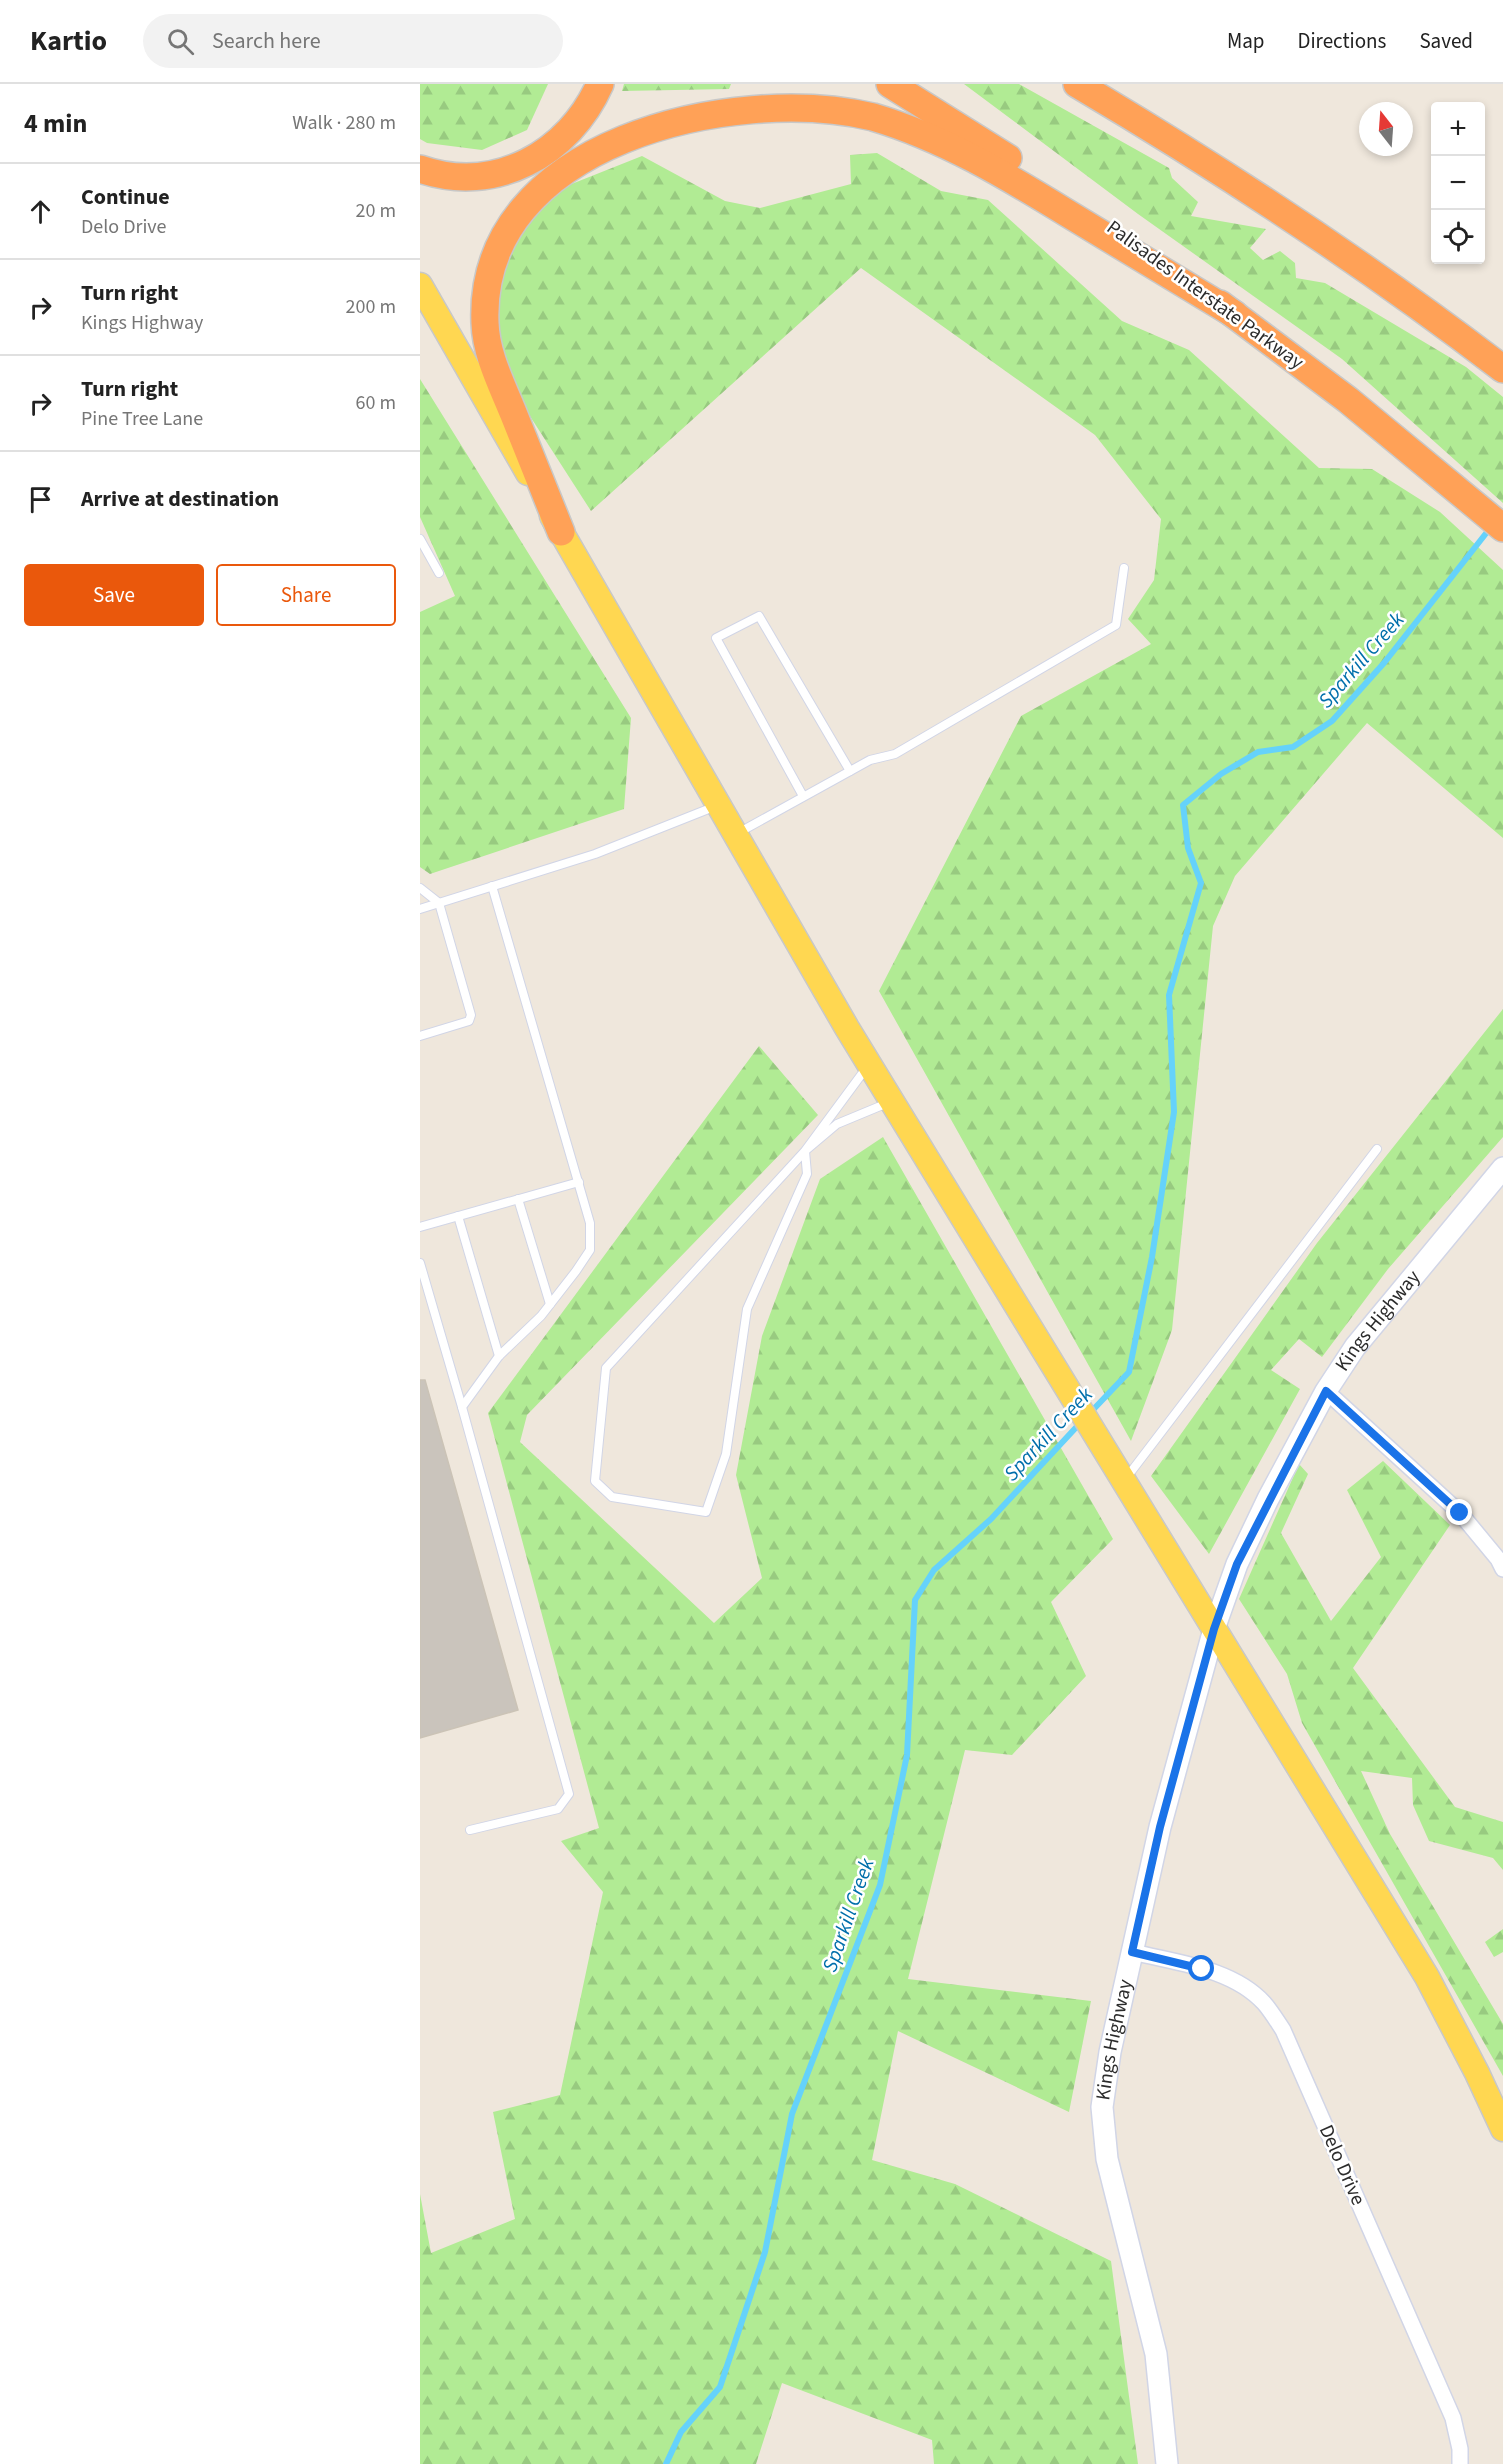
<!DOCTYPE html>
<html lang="en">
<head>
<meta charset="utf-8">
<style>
	:root { --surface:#fff; --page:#f2f2f2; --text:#222; --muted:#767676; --line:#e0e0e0; --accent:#ea580c }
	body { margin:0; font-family:"Source Sans 3",sans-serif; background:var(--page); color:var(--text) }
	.controls { position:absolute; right:18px; top:18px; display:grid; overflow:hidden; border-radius:6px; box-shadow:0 3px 9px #0003 }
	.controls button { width:54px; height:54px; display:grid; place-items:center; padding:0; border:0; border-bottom:2px solid var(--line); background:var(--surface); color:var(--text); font:30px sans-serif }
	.compass { position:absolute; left:939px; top:18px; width:54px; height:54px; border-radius:50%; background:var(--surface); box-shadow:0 3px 9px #0003; rotate:343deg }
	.stop { position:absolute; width:18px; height:18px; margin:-14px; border:4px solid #1a73e8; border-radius:50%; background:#fff }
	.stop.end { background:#1a73e8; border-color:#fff; box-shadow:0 2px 6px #0008 }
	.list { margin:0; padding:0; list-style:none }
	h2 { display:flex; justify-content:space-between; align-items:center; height:78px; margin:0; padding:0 24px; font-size:26px }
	h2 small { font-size:20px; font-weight:400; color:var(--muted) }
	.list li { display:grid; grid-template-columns:39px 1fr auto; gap:18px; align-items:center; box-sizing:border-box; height:96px; padding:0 24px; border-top:2px solid var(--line) }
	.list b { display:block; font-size:22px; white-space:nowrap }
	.list p { margin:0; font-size:20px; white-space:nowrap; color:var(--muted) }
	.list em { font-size:20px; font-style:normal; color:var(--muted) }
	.actions { display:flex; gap:12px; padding:18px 24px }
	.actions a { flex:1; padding:14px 0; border:2px solid var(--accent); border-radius:6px; text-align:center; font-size:21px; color:var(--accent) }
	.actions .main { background:var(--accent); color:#fff }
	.icon { flex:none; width:33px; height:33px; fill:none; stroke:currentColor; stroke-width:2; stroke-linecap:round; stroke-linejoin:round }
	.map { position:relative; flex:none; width:1083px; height:2380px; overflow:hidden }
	header { display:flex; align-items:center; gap:36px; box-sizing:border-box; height:84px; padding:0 30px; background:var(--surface); border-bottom:2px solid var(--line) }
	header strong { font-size:28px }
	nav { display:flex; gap:33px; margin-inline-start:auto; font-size:21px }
	.search { width:420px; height:54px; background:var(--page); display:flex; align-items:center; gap:15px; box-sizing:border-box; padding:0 21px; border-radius:33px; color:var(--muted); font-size:22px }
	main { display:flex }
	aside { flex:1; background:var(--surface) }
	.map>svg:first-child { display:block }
	.forest { fill:url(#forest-firs) }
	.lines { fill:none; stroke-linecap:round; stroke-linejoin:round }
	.stream { stroke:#65d2fb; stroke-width:6 }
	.building { fill:#cac4bc; stroke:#cbc3b6; stroke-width:1.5 }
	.lane-casing { stroke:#d1d5e6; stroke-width:10 }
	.street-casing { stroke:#d1d5e6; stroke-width:18 }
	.secondary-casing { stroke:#d1d5e6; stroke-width:24 }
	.primary-casing { stroke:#c8c8c8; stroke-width:27 }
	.highway-casing { stroke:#c8c8c8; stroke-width:30 }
	.lane { stroke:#fff; stroke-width:8 }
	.street { stroke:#fff; stroke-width:15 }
	.secondary { stroke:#fff; stroke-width:21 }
	.primary { stroke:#ffd751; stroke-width:24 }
	.highway { stroke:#ffa157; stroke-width:27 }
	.route { stroke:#1a73e8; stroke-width:8 }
	.labels { text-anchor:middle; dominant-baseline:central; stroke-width:5; stroke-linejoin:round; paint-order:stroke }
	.street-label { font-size:20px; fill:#2c2c2c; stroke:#fff }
	.water-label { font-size:21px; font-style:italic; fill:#006fab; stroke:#fff }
</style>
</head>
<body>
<header>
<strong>Kartio</strong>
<div class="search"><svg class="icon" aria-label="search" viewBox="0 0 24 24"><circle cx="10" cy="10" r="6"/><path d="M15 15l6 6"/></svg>Search here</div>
<nav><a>Map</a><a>Directions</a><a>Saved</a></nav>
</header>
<main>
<aside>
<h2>4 min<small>Walk · 280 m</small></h2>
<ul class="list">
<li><svg class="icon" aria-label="ahead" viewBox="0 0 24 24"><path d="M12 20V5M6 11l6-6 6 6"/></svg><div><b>Continue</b><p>Delo Drive</p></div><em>20 m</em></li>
<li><svg class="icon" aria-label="right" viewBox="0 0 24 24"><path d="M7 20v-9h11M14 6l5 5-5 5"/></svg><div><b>Turn right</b><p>Kings Highway</p></div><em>200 m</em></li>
<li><svg class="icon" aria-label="right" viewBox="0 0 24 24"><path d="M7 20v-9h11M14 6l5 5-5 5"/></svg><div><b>Turn right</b><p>Pine Tree Lane</p></div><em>60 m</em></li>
<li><svg class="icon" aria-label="arrive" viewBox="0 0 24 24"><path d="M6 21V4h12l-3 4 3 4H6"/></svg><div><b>Arrive at destination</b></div></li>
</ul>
<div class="actions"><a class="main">Save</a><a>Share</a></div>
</aside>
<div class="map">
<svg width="1083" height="2380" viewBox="0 0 1083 2380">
	<defs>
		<pattern id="forest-firs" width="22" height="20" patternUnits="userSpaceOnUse" patternTransform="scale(1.5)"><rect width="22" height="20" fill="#b1eb94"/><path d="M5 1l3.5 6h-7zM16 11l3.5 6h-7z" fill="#98ca80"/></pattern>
	</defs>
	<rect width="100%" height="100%" fill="#efe7dc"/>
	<g class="forest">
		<path d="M0 0H128L107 46 62 66 7 59 0 55Z"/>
		<path d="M204 0H311L309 5 202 7Z"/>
		<path d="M544 0H599L749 84 752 94 778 118 771 132 846 145 830 164 843 176 860 167 875 179 876 194 905 199 1046 283 1083 313V419L922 275 718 130Z"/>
		<path d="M457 69 521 107 568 116 702 237 769 266 899 384 952 385 1020 428 1083 486V754L947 639 815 792 793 842 752 1246 711 1357 459 907 601 632 731 560 708 535 734 496 741 435 675 351 441 184 171 427 106 326 83 281 76 237 85 177 106 137 144 103 222 72 305 117 340 124 431 100 430 71Z"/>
		<path d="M0 295 211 634 204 725 10 790 0 783V528L35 512 0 433Z"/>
		<path d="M1083 925V1053L968 1185 902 1273 879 1255 851 1286 880 1305 789 1470 731 1392 897 1159Z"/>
		<path d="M339 962 398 1031 107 1331 100 1358 294 1539 342 1494 316 1391 342 1252 400 1095 463 1053 693 1455 631 1518 666 1592 592 1671 545 1666 488 1895 671 1917 649 2028 478 1947 452 2076 535 2100 691 2177 718 2380H514L512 2356 362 2299 336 2380H0V2110L11 2169 95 2135 73 2028 140 2011 183 1808 141 1757 179 1744 68 1329Z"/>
		<path d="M963 1377 1030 1441 933 1584 1035 1723 1083 1738V1786L1073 1774 1009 1757 993 1721 992 1694 941 1687 970 1750 1083 1940V1992L882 1639 867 1590 819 1515 879 1380 888 1390 861 1449 911 1537 961 1473 927 1406Z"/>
		<path d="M1083 1845V1868L1074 1873 1065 1858Z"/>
	</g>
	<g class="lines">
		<g class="stream">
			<path d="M669 1330 709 1288 732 1173 754 1028 749 911 781 799 768 764 763 721 801 690 838 668 873 663 912 637 964 579 1071 443"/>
			<path d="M246 2380 261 2348 300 2303 345 2168 372 2030 460 1801 487 1671 495 1516 514 1486 571 1435 662 1337"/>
		</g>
	</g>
	<path class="building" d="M0 1296H5L98 1626 0 1654Z"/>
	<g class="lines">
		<defs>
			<g id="lane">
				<path d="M0 455 19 489"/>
				<path d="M383 712 296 554 339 532 430 687"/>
				<path d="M318 749 450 676 475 670 696 541 704 484"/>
				<path d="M0 804 19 819 51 931 49 937 0 952"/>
				<path d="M0 825 175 770 296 722"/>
				<path d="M447 983 385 1067 387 1090 327 1225 306 1370 286 1428 192 1413 175 1397 186 1284 385 1067 417 1040 470 1018"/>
				<path d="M98 1115 130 1220"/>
				<path d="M38 1132 79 1272"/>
				<path d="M0 1143 159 1098"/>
				<path d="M0 1179 42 1323"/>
				<path d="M707 1393 957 1065"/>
				<path d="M50 1746 138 1725 149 1710 42 1323 79 1272 121 1232 156 1187 170 1166V1139L72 802"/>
			</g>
			<g id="street">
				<path d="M906 1307 1040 1429 1078 1475 1083 1485"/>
				<path d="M713 1868C756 1879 812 1884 844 1919 851 1927 857 1937 863 1946L1033 2334 1040 2365V2380"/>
			</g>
			<g id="secondary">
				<path id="s1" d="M747 2380 736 2270 687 2075 682 2023 690 1968 740 1743 794 1545 817 1480 848 1415 906 1307 935 1263 1083 1084"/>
			</g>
			<g id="primary">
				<path d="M0 201 108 389"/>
				<path d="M132 432 427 944 1007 1893 1057 1989 1083 2045"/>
			</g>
			<g id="highway">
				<path d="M470 0 588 74"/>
				<path d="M657 0C804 87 947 181 1083 285"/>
				<path d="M0 85C75 111 149 70 180 0"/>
				<path d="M800 220 928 316 1083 444"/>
				<path d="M141 448C125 409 110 370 94 331 82 301 66 271 65 239 57 57 314 0 453 33 524 54 585 91 647 129 703 163 758 196 814 230"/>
			</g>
		</defs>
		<use href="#lane" class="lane-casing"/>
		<use href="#street" class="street-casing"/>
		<use href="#secondary" class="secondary-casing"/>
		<use href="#primary" class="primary-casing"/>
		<use href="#highway" class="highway-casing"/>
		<use href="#lane" class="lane"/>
		<use href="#street" class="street"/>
		<use href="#secondary" class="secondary"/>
		<use href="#primary" class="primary"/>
		<use href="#highway" class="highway"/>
	</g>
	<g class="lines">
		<path class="route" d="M782 1885 712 1868 740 1743 794 1545 817 1480 906 1307 1040 1429"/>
	</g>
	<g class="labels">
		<g class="street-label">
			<text transform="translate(785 211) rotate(36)">Palisades Interstate Parkway</text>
			<text stroke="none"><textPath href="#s1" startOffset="1206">Kings Highway</textPath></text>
			<text stroke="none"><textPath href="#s1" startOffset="432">Kings Highway</textPath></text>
			<text transform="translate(922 2081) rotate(66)">Delo Drive</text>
		</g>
		<g class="water-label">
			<text transform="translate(941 576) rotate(-49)">Sparkill Creek</text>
			<text transform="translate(628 1350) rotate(-47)">Sparkill Creek</text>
			<text transform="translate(428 1831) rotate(-71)">Sparkill Creek</text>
		</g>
	</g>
</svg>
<div class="controls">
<button>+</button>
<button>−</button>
<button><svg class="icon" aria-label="locate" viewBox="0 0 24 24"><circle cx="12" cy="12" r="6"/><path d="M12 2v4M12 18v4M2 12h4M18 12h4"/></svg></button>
</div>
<svg class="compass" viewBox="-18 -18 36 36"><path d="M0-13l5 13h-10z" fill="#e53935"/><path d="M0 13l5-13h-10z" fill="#767676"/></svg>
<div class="stop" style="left:782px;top:1885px"></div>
<div class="stop end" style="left:1040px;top:1429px"></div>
</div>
</main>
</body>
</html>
